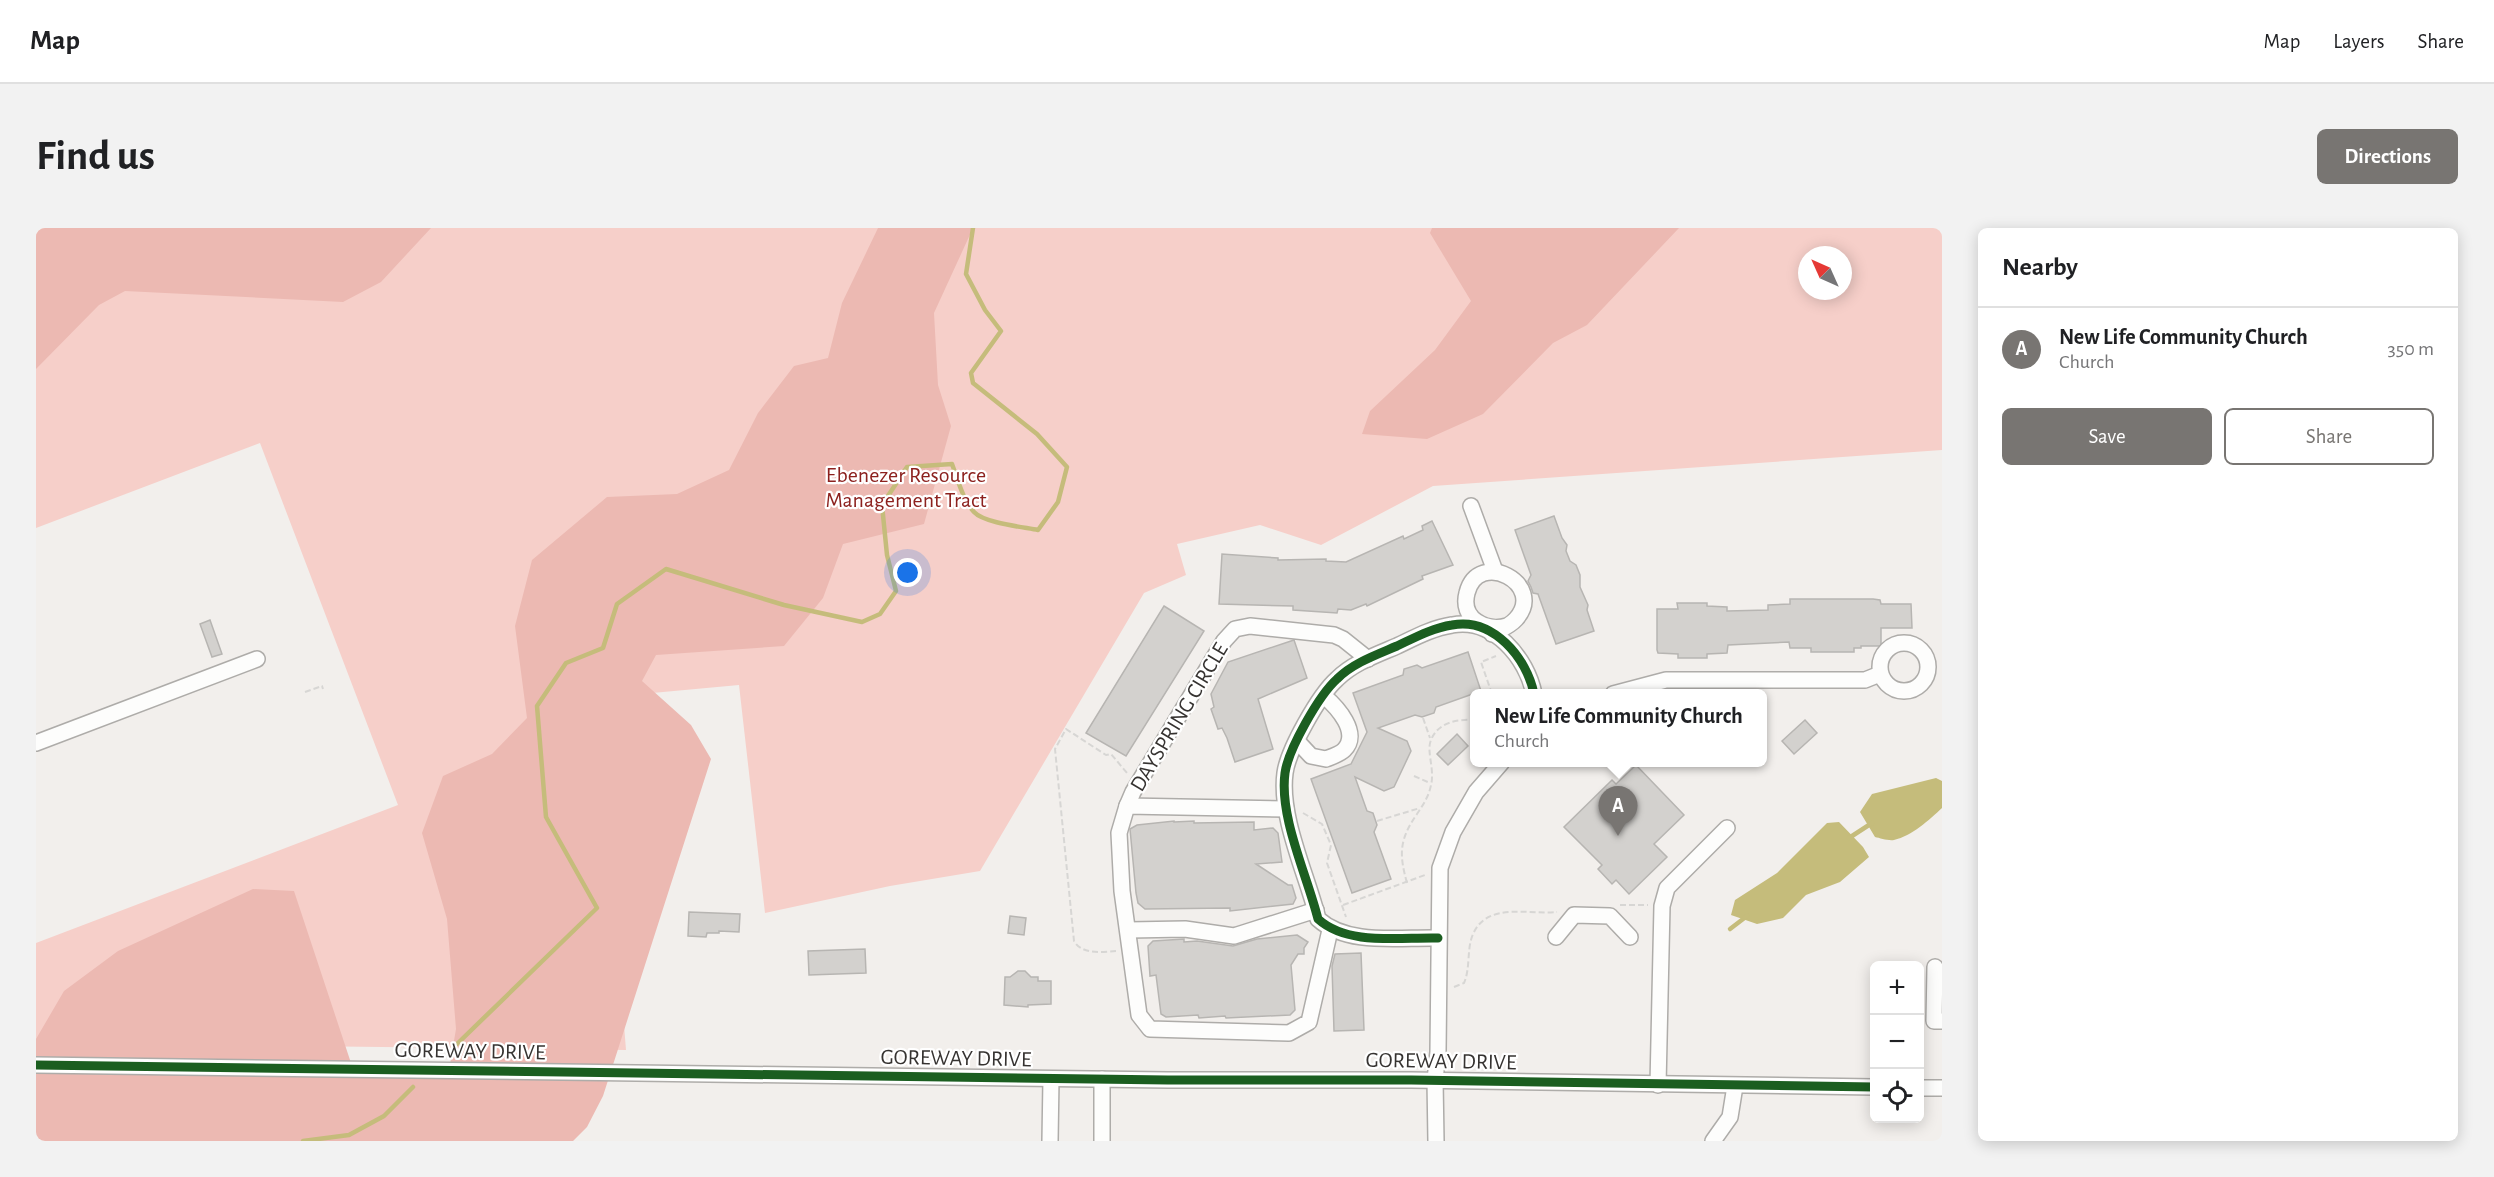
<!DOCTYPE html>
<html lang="en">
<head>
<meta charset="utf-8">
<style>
	:root { --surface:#fff; --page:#f2f2f2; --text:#202124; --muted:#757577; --line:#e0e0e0; --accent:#787572 }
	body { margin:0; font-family:"Alegreya Sans",sans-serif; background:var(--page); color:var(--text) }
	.controls { position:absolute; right:18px; bottom:18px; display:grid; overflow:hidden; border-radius:9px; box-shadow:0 3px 15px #0003 }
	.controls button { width:54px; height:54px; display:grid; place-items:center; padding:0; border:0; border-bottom:2px solid var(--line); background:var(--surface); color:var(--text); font:30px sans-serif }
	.compass { position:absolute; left:1762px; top:18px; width:54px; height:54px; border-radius:50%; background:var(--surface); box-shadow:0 3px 15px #0003; rotate:315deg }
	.you { position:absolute; left:872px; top:345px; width:21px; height:21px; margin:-15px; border:4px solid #fff; border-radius:50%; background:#1a73e8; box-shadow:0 0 0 9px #1a73e833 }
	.badge { display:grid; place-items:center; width:39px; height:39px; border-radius:50%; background:var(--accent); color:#fff; font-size:20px; font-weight:700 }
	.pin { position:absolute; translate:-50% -50px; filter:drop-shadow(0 2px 3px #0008) }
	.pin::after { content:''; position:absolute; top:32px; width:21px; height:18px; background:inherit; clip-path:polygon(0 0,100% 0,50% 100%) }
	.popup { position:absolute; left:1434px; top:461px; width:297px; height:78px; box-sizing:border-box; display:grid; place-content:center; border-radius:9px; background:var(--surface); filter:drop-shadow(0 2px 4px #0005); font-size:20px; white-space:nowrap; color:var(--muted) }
	.popup b { font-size:22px; color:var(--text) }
	.popup::after { content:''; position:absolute; left:50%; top:100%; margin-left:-12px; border:12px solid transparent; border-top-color:var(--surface) }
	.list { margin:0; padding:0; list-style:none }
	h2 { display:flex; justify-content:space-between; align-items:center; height:78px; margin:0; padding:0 24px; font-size:26px }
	h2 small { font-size:20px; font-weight:400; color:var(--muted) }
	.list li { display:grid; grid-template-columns:39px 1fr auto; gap:18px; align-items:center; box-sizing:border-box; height:84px; padding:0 24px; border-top:2px solid var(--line) }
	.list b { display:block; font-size:22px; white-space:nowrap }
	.list p { margin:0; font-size:20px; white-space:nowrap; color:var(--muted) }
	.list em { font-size:20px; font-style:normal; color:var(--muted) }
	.actions { display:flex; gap:12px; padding:18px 24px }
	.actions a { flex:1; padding:14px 0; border:2px solid var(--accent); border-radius:9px; text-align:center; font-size:21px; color:var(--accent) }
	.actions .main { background:var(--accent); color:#fff }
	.icon { flex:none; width:33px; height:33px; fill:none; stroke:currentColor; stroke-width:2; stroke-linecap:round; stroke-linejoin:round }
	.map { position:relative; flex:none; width:1906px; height:913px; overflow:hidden; border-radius:9px }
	header { display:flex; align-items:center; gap:36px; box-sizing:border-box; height:84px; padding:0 30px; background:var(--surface); border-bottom:2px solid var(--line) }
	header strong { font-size:28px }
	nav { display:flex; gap:33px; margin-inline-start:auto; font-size:21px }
	.intro { display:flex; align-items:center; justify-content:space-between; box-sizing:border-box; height:144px; padding:0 36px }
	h1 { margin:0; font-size:42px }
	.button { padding:15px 27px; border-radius:9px; background:var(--accent); color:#fff; font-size:21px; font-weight:700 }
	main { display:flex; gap:36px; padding:0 36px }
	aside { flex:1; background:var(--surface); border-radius:9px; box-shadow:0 3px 15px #0003 }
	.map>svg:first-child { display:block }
	.green { fill:#f6cfc9; fill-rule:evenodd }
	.forest { fill:#ecb9b2 }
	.water { fill:#c5bc7b }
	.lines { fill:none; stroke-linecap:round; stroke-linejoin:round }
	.stream { stroke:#c5bc7b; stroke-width:4.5 }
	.building { fill:#d3d1ce; stroke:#b7b5b2; stroke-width:1.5 }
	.minor-casing { stroke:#aeaca9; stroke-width:18 }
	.path { stroke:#d7d6d4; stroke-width:2; stroke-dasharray:6 3; stroke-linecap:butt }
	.minor { stroke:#fdfdfc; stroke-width:15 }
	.cycleway-casing { stroke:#fff; stroke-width:13 }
	.cycleway { stroke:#1b5e20; stroke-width:9 }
	.labels { text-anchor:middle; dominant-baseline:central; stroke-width:4.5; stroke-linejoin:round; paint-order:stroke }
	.park-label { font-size:22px; fill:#8c211e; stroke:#fff }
	.street-label { font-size:22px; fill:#363331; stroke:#fff }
</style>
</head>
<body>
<header>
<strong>Map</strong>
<nav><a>Map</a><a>Layers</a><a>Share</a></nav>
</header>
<div class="intro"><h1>Find us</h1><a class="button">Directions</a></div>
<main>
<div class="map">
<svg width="1906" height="913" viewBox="0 0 1906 913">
	<rect width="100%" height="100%" fill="#f2efec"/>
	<path class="green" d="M0 0H1906V222L1397 258 1285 317 1224 297 1141 316 1150 347 1108 365 944 643 854 658 729 685 703 457 562 470 590 822 0 815V715L362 577 224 215 0 300ZM1771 27H1807V63H1771Z"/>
	<g class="forest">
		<path d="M0 0H395L345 54 307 74 89 63 63 77 0 141Z"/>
		<path d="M842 0H937L898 85 902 157 915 198 888 296 807 316 787 370 748 418 620 427 606 453 655 497 675 531 567 868 551 899 537 913H0V811L28 763 82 723 217 661 258 663 315 835 413 842 420 801 411 691 386 605 407 548 456 526 491 490 479 398 496 332 571 269 641 266 693 242 722 185 758 138 792 130 806 75Z"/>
		<path d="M1396 0H1643L1551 97 1517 115 1447 186 1391 211 1326 206 1334 183 1399 122 1435 73 1394 5Z"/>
	</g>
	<g class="water">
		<path d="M1900 550 1906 553V580C1893 592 1876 608 1858 612 1852 613 1844 610 1839 609L1824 584 1836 566Z"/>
		<path d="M1803 594 1827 619 1833 629 1804 654 1770 667 1747 690 1721 696 1695 687 1699 672 1741 645 1791 595Z"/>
	</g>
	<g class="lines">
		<g class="stream">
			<path d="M1813 610 1836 595"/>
			<path d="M1694 701 1711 688"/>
			<path d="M421 816 561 680 510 589 501 478 530 435 567 420 581 376 630 341 748 377 826 394 844 386 860 363 851 327 846 277 871 239 916 236C922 252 927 272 938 284 948 295 987 299 1002 302L1022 274 1031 239 1001 206 937 155 935 145 965 103 949 82 930 46 937 0"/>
			<path d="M267 913 313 907 348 888 377 859"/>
		</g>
	</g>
	<g class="building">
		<path d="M1518 288 1526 310 1531 317 1530 323 1534 333 1540 337 1544 347V359L1552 377 1551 382 1558 403 1520 416 1502 366 1497 365 1495 359 1492 353 1495 347 1479 302Z"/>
		<path d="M1396 293 1417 337 1386 348 1387 351 1331 378 1330 376 1315 382 1302 381 1301 385 1257 382V378L1183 376 1186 326 1242 330V332L1290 331V333L1310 334 1367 308 1368 311 1387 302 1386 298Z"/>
		<path d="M1754 371H1837L1844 372 1845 376H1875L1876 400H1845V418H1825V420H1818V424H1775V420H1754L1753 414 1692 417 1691 425 1671 426V430H1642V426L1622 425 1621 422V381H1642L1641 375H1671V378L1691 379V383L1732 382V377L1754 376Z"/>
		<path d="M1128 378 1168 403 1090 528 1050 505Z"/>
		<path d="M174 392 186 426 176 429 164 396Z"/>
		<path d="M1258 412 1271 450 1222 471 1237 521 1199 534 1191 510 1186 500 1182 501 1175 481 1178 479 1175 466 1192 434Z"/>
		<path d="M1432 424 1445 463 1400 479 1398 485 1386 489 1379 487 1342 500 1371 513 1375 523 1358 559 1348 563 1319 549 1331 583 1337 585 1341 597 1338 604 1355 651 1316 665 1275 551 1315 536 1331 504 1317 465 1367 447 1368 441 1381 437 1386 440Z"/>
		<path d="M1769 492 1781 505 1758 526 1746 513Z"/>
		<path d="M1421 506 1432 518 1412 537 1401 526Z"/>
		<path d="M1600 537 1648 587 1618 616 1631 629 1593 666 1580 652 1576 656 1562 641 1566 637 1528 599 1576 552 1580 556Z"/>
		<path d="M1138 593V594L1158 593V595L1218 594V602L1237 600 1242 605 1246 634 1220 636 1252 657H1256L1260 670 1257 676 1194 683V680L1109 681 1102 675 1100 665 1094 601 1101 597Z"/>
		<path d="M653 684 704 686 703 704 683 703V705H671L670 709 652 708Z"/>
		<path d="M974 688 990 690 988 707 972 705Z"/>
		<path d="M1261 707 1272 714 1268 720V726H1262L1255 737 1259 782 1254 787 1190 790 1189 788 1163 790 1162 787 1130 789 1125 786 1120 747 1114 748 1112 718 1117 713 1148 711V714L1161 713 1197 718 1221 711Z"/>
		<path d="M829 721 830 745 773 747 772 723Z"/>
		<path d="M1325 725 1328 802 1298 803 1296 738 1299 726Z"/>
		<path d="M982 743H989L995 749H1002V753H1015V776L992 777V779L968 777 969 749H974Z"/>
	</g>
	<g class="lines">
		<defs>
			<g id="minor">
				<path d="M1435 278 1459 343"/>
				<path d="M1456 406C1464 402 1474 398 1480 391 1511 356 1442 320 1431 365 1424 391 1450 404 1471 398"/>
				<circle cx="1868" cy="439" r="24"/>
				<path d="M1577 466 1630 452H1829L1844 446"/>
				<path d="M1261 513 1275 528 1290 531C1295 529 1304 526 1308 522 1325 505 1301 479 1288 468"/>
				<path d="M0 515 221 431"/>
				<path d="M1091 578 1097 564 1188 413 1199 401 1214 398 1298 407 1307 411 1332 431"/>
				<path d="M1250 581 1091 578 1083 605 1086 663 1103 787 1114 801 1253 805 1273 794 1294 702"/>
				<path d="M1093 702 1149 701 1198 708 1280 682"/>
				<path d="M1520 709 1538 687 1574 688 1594 709"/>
				<path d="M1402 710C1363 709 1312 718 1282 691 1271 647 1243 589 1249 545 1252 522 1283 467 1301 451 1317 435 1340 427 1361 418 1378 410 1396 400 1416 397 1457 389 1491 430 1498 466"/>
				<path d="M1899 739 1898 793H1906"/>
				<path d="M0 837 1132 852H1375L1838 859"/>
				<path d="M1066 851V913"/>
				<path d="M1622 857 1626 678 1631 660 1691 600"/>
				<path d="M1884 860H1906"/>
				<path d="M1014 913 1015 851"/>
				<path d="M1400 913 1399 852 1402 824 1404 640 1417 604 1440 564 1466 534"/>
				<path d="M1677 913 1694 889 1699 858"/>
			</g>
		</defs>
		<use href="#minor" class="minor-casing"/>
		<g class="path">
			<path d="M269 464 286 458 287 461"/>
			<path d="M1456 466 1445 434 1460 428"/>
			<path d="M1387 490 1394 510"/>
			<path d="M1378 548 1394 555"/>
			<path d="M1267 585 1286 596 1295 617 1291 635 1310 689"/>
			<path d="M1341 593 1384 580"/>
			<path d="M1371 655C1363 626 1363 612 1381 586 1387 577 1393 568 1395 557 1399 541 1390 523 1395 512 1402 494 1422 491 1438 492"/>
			<path d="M1307 677 1389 647"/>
			<path d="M1584 677H1612"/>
			<path d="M1080 723C1066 724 1046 727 1038 713L1019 521 1030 501 1070 527 1075 526 1091 545"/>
			<path d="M1418 759 1428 755C1435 739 1430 719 1438 704 1453 674 1494 687 1521 684"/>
		</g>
		<use href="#minor" class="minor"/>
		<defs>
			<g id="cycleway">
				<path d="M1402 710C1363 709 1312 718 1282 691 1271 647 1243 589 1249 545 1252 522 1283 467 1301 451 1317 435 1340 427 1361 418 1378 410 1396 400 1416 397 1457 389 1491 430 1498 466"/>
				<path d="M0 837 1132 852H1375L1838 859"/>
			</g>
		</defs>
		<use href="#cycleway" class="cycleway-casing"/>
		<use href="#cycleway" class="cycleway"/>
	</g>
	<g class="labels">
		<g class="park-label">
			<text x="870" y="247">Ebenezer Resource<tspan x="870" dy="25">Management Tract</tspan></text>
		</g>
		<g class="street-label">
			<text transform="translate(1143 489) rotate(-59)">DAYSPRING CIRCLE</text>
			<text transform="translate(434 823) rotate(1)">GOREWAY DRIVE</text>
			<text transform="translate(920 830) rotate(1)">GOREWAY DRIVE</text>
			<text transform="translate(1405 833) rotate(1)">GOREWAY DRIVE</text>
		</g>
	</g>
</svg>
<div class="controls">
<button>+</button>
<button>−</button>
<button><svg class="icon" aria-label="locate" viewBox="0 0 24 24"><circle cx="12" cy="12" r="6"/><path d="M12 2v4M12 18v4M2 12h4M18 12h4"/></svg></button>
</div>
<svg class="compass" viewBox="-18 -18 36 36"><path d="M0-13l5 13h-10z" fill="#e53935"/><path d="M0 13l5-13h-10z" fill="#757577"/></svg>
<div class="you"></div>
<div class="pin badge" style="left:1582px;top:608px">A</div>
<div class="popup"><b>New Life Community Church</b>Church</div>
</div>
<aside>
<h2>Nearby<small></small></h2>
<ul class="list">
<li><span class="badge">A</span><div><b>New Life Community Church</b><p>Church</p></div><em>350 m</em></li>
</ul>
<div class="actions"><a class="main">Save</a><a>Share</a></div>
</aside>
</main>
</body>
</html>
